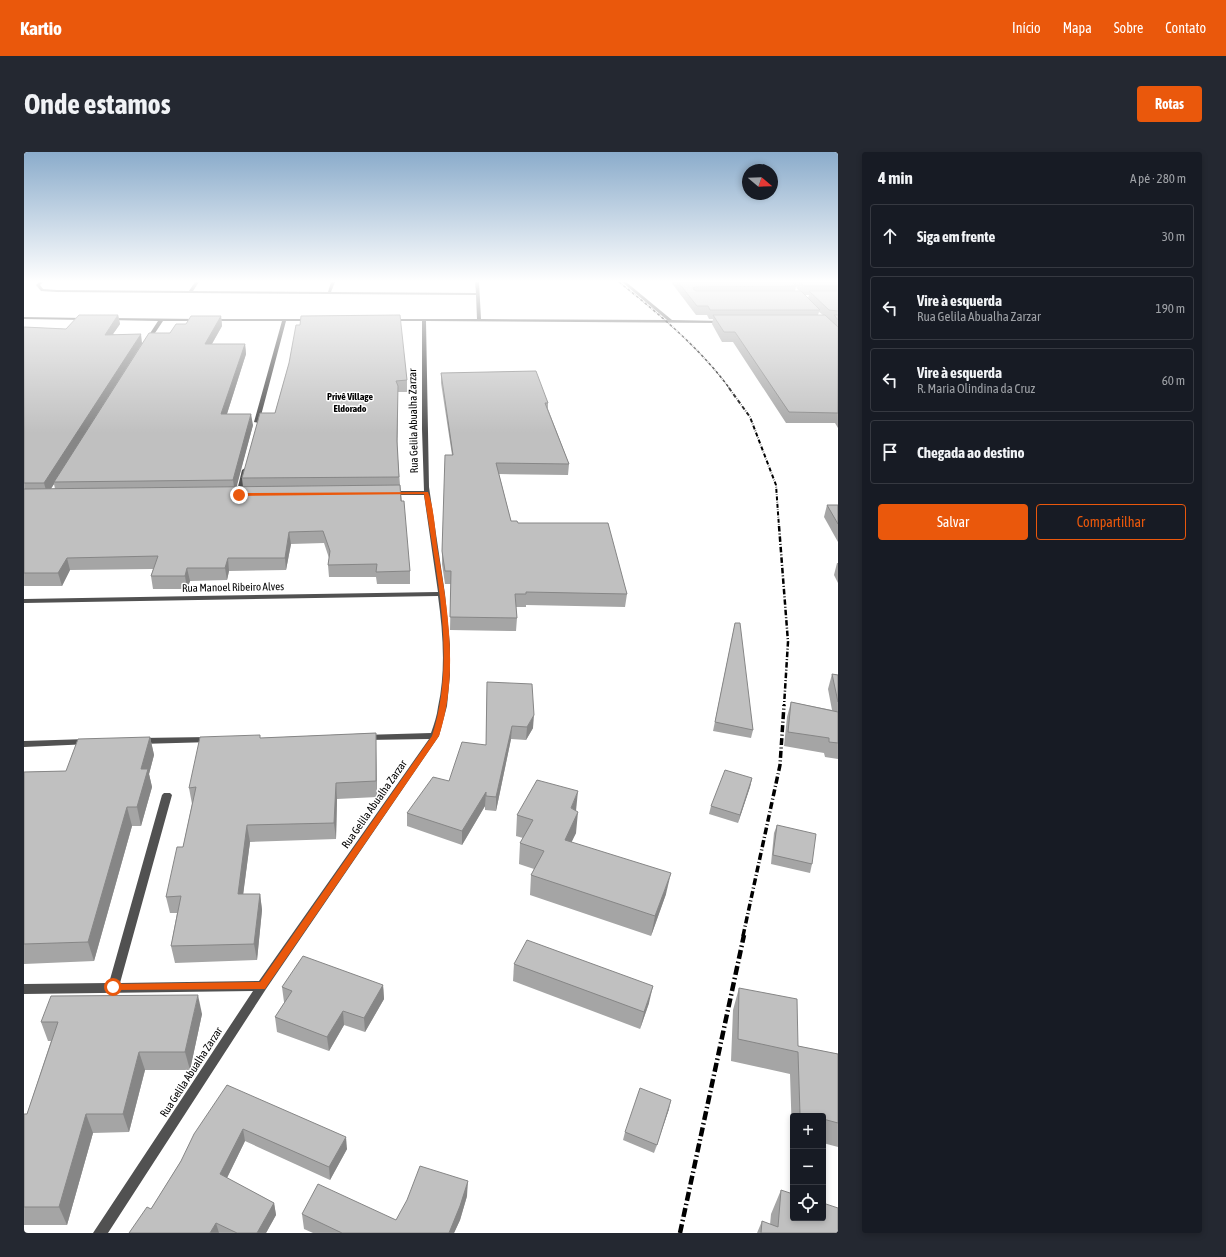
<!DOCTYPE html>
<html lang="pt">
<head>
<meta charset="utf-8">
<style>
	:root { --surface:#171b24; --page:#242831; --text:#f1f3f6; --muted:#9ea1a6; --line:#363941; --accent:#ea580c }
	body { margin:0; font-family:"Asap Condensed",sans-serif; background:var(--page); color:var(--text) }
	.controls { position:absolute; right:12px; bottom:12px; display:grid; overflow:hidden; border-radius:4px; box-shadow:0 2px 6px #0003 }
	.controls button { width:36px; height:36px; display:grid; place-items:center; padding:0; border:0; border-bottom:1px solid var(--line); background:var(--surface); color:var(--text); font:20px sans-serif }
	.compass { position:absolute; left:718px; top:12px; width:36px; height:36px; border-radius:50%; background:var(--surface); box-shadow:0 2px 6px #0003; rotate:109deg }
	.stop { position:absolute; width:12px; height:12px; margin:-9px; border:3px solid #ea580c; border-radius:50%; background:#fff }
	.stop.end { background:#ea580c; border-color:#fff; box-shadow:0 1px 4px #0008 }
	.list { margin:0; padding:0; list-style:none }
	h2 { display:flex; justify-content:space-between; align-items:center; height:52px; margin:0; padding:0 16px; font-size:17px }
	h2 small { font-size:13px; font-weight:400; color:var(--muted) }
	.list li { display:grid; grid-template-columns:26px 1fr auto; gap:12px; align-items:center; box-sizing:border-box; height:64px; margin:0 8px 8px; padding:0 8px; border:1px solid var(--line); border-radius:4px }
	.list b { display:block; font-size:15px; white-space:nowrap }
	.list p { margin:0; font-size:13px; white-space:nowrap; color:var(--muted) }
	.list em { font-size:13px; font-style:normal; color:var(--muted) }
	.actions { display:flex; gap:8px; padding:12px 16px }
	.actions a { flex:1; padding:9px 0; border:1px solid var(--accent); border-radius:4px; text-align:center; font-size:14px; color:var(--accent) }
	.actions .main { background:var(--accent); color:#fff }
	.icon { flex:none; width:22px; height:22px; fill:none; stroke:currentColor; stroke-width:2; stroke-linecap:round; stroke-linejoin:round }
	.map { position:relative; flex:none; width:814px; height:1081px; overflow:hidden; border-radius:4px }
	header { display:flex; align-items:center; gap:24px; box-sizing:border-box; height:56px; padding:0 20px; background:var(--accent); color:#fff }
	header strong { font-size:19px }
	nav { display:flex; gap:22px; margin-inline-start:auto; font-size:14px }
	.intro { display:flex; align-items:center; justify-content:space-between; box-sizing:border-box; height:96px; padding:0 24px }
	h1 { margin:0; font-size:28px }
	.button { padding:10px 18px; border-radius:4px; background:var(--accent); color:#fff; font-size:14px; font-weight:700 }
	main { display:flex; gap:24px; padding:0 24px }
	aside { flex:1; background:var(--surface); border-radius:4px; box-shadow:0 2px 6px #0003 }
	.map>svg:first-child { display:block }
	.lines { fill:none; stroke-linecap:round; stroke-linejoin:round }
	.minor { fill:#515151; fill-rule:evenodd }
	.rail-far4 { stroke:#000; stroke-width:1.5; stroke-dasharray:3 1 0.5 1; stroke-linecap:butt }
	.rail-far3 { stroke:#000; stroke-width:2; stroke-dasharray:4 1.5 0.5 1.5; stroke-linecap:butt }
	.rail-far2 { stroke:#000; stroke-width:2.5; stroke-dasharray:5.5 2 1 2; stroke-linecap:butt }
	.rail-far1 { stroke:#000; stroke-width:3.5; stroke-dasharray:7 2.5 1 2.5; stroke-linecap:butt }
	.rail { stroke:#000; stroke-width:4.5; stroke-dasharray:9 3 1.5 3; stroke-linecap:butt }
	.wall { fill:#a5a5a5; fill-rule:evenodd }
	.shaded-wall { fill:#868686 }
	.building { fill:#c0c0c0; stroke:#868686 }
	.route { fill:#ea580c }
	.labels { text-anchor:middle; dominant-baseline:central; stroke-width:3; stroke-linejoin:round; paint-order:stroke }
	.far-neighbourhood-label { font-size:10px; font-weight:bold; fill:#000; stroke:#fff }
	.street-label { font-size:11px; fill:#000; stroke:#fff }
</style>
</head>
<body>
<header>
<strong>Kartio</strong>
<nav><a>Início</a><a>Mapa</a><a>Sobre</a><a>Contato</a></nav>
</header>
<div class="intro"><h1>Onde estamos</h1><a class="button">Rotas</a></div>
<main>
<div class="map">
<svg width="814" height="1081" viewBox="0 0 814 1081">
	<rect width="100%" height="100%" fill="#fff"/>
	<g class="lines">
		<g class="minor">
			<path d="M15 130H19L16 133 19 137 33 138 165 139 171 130H175L169 139 304 140 307 130H311L307 140 452 141 451 130H455L457 167 643 168 598 130H602L648 168 699 169 701 170 699 171 402 169 405 335 421 442 426 493V523L423 554 415 584 242 837 84 1081H69L229 839 0 842V832L85 831 138 643 140 641H146L148 643 96 831 235 829 405 587 342 588 338 585 339 583 407 581C410 572 413 564 414 555 422 519 419 480 414 444L0 451V447L414 440 400 343H367L364 341 367 339H400L398 277V169H367L365 168 367 167H453L452 143 33 140 17 139 12 133Z"/>
			<path d="M0 165 61 166 63 167 61 168 0 167Z"/>
			<path d="M85 166 175 167 177 168 175 169H139L125 190H123L121 189 134 169 84 168 83 167Z"/>
			<path d="M187 167H287L289 168 287 169H262L235 271 230 270 258 169H186L185 168Z"/>
			<path d="M221 316 224 318 218 343 215 345 213 344 212 343 218 318Z"/>
			<path d="M185 585 189 588 188 590 116 592 112 589 116 586Z"/>
			<path d="M63 587 67 590 66 592 0 595V589Z"/>
		</g>
		<path class="rail-far4" d="M595 130C636 163 675 195 706 237"/>
		<path class="rail-far3" d="M705 236 726 265 752 333 755 375"/>
		<path class="rail-far2" d="M755 374 764 490 760 554"/>
		<path class="rail-far1" d="M719 784 756 613 760 553"/>
		<path class="rail" d="M656 1081 720 783"/>
	</g>
	<g class="wall">
		<path d="M647 130H814V276L811 271H762L709 190H698L688 172 689 167H685L683 163H672ZM772 135 775 139H771ZM781 143H785L784 146ZM795 160 799 163H794Z"/>
		<path d="M94 163 96 172 89 182 118 191 146 181 162 172 197 164 198 174 188 192H221L222 202 203 262 229 273 212 335H219L218 326 251 261 265 211 383 228V240H374L373 294 376 333 386 419V432H353L352 425H305L304 413 305 406 300 391 267 392 262 418 205 419 203 428 166 429 163 437H129L127 424 129 417 46 418 38 434H0V175L42 177ZM30 332 31 337H27Z"/>
		<path d="M417 221 524 251V257L545 312 544 323 475 322 487 369 494 371 603 442 601 455 502 453V455H492L493 466 492 479 426 478 427 432H421L418 412V399L428 303 417 231Z"/>
		<path d="M803 353H814V390L800 365Z"/>
		<path d="M813 411H814V431L810 423Z"/>
		<path d="M711 471 729 578 727 586 689 579Z"/>
		<path d="M808 522 814 523V607L801 605 800 601 760 594 763 565 767 550 808 558 804 537Z"/>
		<path d="M463 530 509 576 502 588 487 587 472 659 461 658V654L438 693 383 674V661L425 629 462 593Z"/>
		<path d="M352 581 353 645 313 647 312 687 226 690 219 742H236L238 758 233 808 151 811 147 794 153 761H146L142 745 159 695 168 652 165 636 237 586Z"/>
		<path d="M126 585 130 603 125 622 128 635 117 674H108L70 809 0 812V620L42 619Z"/>
		<path d="M728 626 726 635 714 671 685 662 687 654Z"/>
		<path d="M552 659V681L547 690 642 742 627 784 506 743 507 723 510 717 495 712 496 691 499 686 492 684 493 663Z"/>
		<path d="M753 673 788 712 786 721 747 712 750 681Z"/>
		<path d="M490 812 625 851 616 877 489 829Z"/>
		<path d="M359 833 360 847 341 880 320 873 305 899 253 880 251 865 261 850H260L258 835Z"/>
		<path d="M715 836 774 894 814 902V995L799 991V964H769V984H768L766 922 707 909 709 858Z"/>
		<path d="M178 862 166 918H121L105 980 69 981 43 1073H0V962H3L27 889H24L17 870Z"/>
		<path d="M203 933 323 997 306 1028 221 989 203 1026 250 1051 252 1063 242 1081H105L127 1057 157 1009Z"/>
		<path d="M645 957 630 1001 599 988 601 980Z"/>
		<path d="M757 1038 814 1081H733L738 1069 746 1073 747 1062Z"/>
		<path d="M443 1044 436 1068 430 1081H289L280 1077 278 1062 372 1068Z"/>
	</g>
	<g class="shaded-wall">
		<path d="M94 163 96 172 82 192 81 183Z"/>
		<path d="M197 164 198 174 182 202 181 192Z"/>
		<path d="M117 182 118 191 30 330V332L23 342 20 331Z"/>
		<path d="M221 192 222 202 199 274 197 262Z"/>
		<path d="M374 234V246L373 301V289Z"/>
		<path d="M227 262 229 273 211 341 209 328Z"/>
		<path d="M265 380 267 392 262 418 261 406Z"/>
		<path d="M43 406 46 418 38 434 34 421Z"/>
		<path d="M204 406 205 419 203 428 201 416Z"/>
		<path d="M163 416 166 429 163 437 161 424Z"/>
		<path d="M510 563 509 576 502 588 503 575Z"/>
		<path d="M488 574 487 587 472 659V645Z"/>
		<path d="M352 581V597L353 645 352 629Z"/>
		<path d="M126 585 130 603 125 622 128 635 117 674 113 655 117 617Z"/>
		<path d="M728 626 726 635 714 671 716 663Z"/>
		<path d="M312 631 313 647 312 687 310 671Z"/>
		<path d="M554 639 552 659 547 656Z"/>
		<path d="M462 640 461 654 438 693V679Z"/>
		<path d="M103 655 108 674 70 809 64 790Z"/>
		<path d="M554 660 552 681 539 708 541 688Z"/>
		<path d="M223 673 226 690 217 759 214 742Z"/>
		<path d="M647 721 642 742 627 784 631 764Z"/>
		<path d="M236 742 238 758 233 808 230 792Z"/>
		<path d="M359 833 360 847 341 880 340 866Z"/>
		<path d="M629 834 625 851 616 877 620 860Z"/>
		<path d="M174 843 178 862 166 918 161 900Z"/>
		<path d="M319 859 320 873 305 899 303 885Z"/>
		<path d="M115 900 121 918 105 980 99 962Z"/>
		<path d="M647 948 645 957 630 1001 633 993Z"/>
		<path d="M62 962 69 981 43 1073 35 1055Z"/>
		<path d="M219 977 221 989 199 1034 196 1022Z"/>
		<path d="M322 985 323 997 306 1028 305 1015Z"/>
		<path d="M444 1029 443 1044 436 1068 430 1081H425Z"/>
		<path d="M250 1051 252 1063 242 1081H233Z"/>
		<path d="M192 1071 195 1081H186Z"/>
	</g>
	<g class="building">
		<path d="M654 130H768L772 134 670 135 669 137 672 139H777L796 158H686L684 154H673Z"/>
		<path d="M776 130H814V134H780Z"/>
		<path d="M785 139H814V159L805 158Z"/>
		<path d="M55 163H94L81 183 117 182 20 331H0V175L42 177Z"/>
		<path d="M376 163 383 228 372 229 374 234 373 289 375 325 218 326 236 261H251L265 211 272 173H276L277 164Z"/>
		<path d="M689 163H801L814 175V261H813L765 260 711 180H700Z"/>
		<path d="M810 163H814V168Z"/>
		<path d="M167 164H197L181 192H221L197 262H227L209 328 30 330 125 181H146L152 172H162Z"/>
		<path d="M512 219 524 251H521L545 312 472 311 487 369H493L494 371H584L603 442 502 440V442H491L493 466 426 465 427 419H421L418 399 421 303H429L417 221Z"/>
		<path d="M376 333 377 349H380L386 419 352 420 353 412 304 413 306 399 299 379 265 380 261 406H204L201 416H163L161 424H127L134 404 43 406 34 421H0V337Z"/>
		<path d="M803 353H814V372Z"/>
		<path d="M711 471H716L729 578 691 570Z"/>
		<path d="M808 522 814 523V550Z"/>
		<path d="M463 530 508 532 510 563 503 575 488 574 472 645 462 644V640L438 679 383 661 409 625 425 629 438 590 462 593Z"/>
		<path d="M767 550 814 560V591L805 590V586L764 580Z"/>
		<path d="M352 581V629L312 631 310 671 223 673 214 742H236L230 792 147 794 157 744 142 745 153 695H159L172 635 165 636 176 585 236 583V586Z"/>
		<path d="M126 585 117 617H124L113 655H103L64 790 0 792V620L42 619 54 587Z"/>
		<path d="M701 618 728 626 716 663 687 654Z"/>
		<path d="M513 628 554 639 547 656 554 660 541 688 647 721 631 764 507 723 520 699 496 691 509 668 493 663Z"/>
		<path d="M753 673 792 682 788 712 749 703Z"/>
		<path d="M503 788 629 834 620 860 490 812Z"/>
		<path d="M279 804 359 833 340 866 319 859 303 885 251 865 268 839 258 835Z"/>
		<path d="M715 836 773 847 774 894 814 902V971L799 967V964H783L776 962 774 900 714 887Z"/>
		<path d="M174 843 161 900H115L99 962H62L35 1055H0V962H3L34 870H17L27 844Z"/>
		<path d="M203 933 322 985 305 1015 219 977 196 1022 250 1051 233 1081H213L192 1071 186 1081H105L123 1055 127 1057 157 1009 170 982Z"/>
		<path d="M616 936 647 948 633 993 601 980Z"/>
		<path d="M396 1014 444 1029 436 1054 425 1081H318L278 1062 294 1032 372 1068 383 1048Z"/>
		<path d="M757 1038 769 1042V1066H799V1051L814 1056V1081H737L738 1069 754 1075Z"/>
	</g>
	<linearGradient id="sky" x2="0" y2="1"><stop stop-color="#8baccb"/><stop offset="0.46" stop-color="#fff"/><stop offset="1" stop-color="#fff" stop-opacity="0"/></linearGradient>
	<rect width="814" height="281" fill="url(#sky)"/>
	<path class="route" d="M404 340C410 356 411 376 413 394 424 457 435 522 415 584L241 837 86 838 85 835 89 832 236 830 408 584C433 506 412 421 400 342L215 344 212 343 215 341Z"/>
	<g class="labels">
		<g class="far-neighbourhood-label">
			<text x="326" y="244">Privê Village<tspan x="326" dy="12">Eldorado</tspan></text>
		</g>
		<g class="street-label">
			<text transform="translate(389 269) rotate(-91)">Rua Gelila Abualha Zarzar</text>
			<text transform="translate(209 435) rotate(-1)">Rua Manoel Ribeiro Alves</text>
			<text transform="translate(350 652) rotate(-55)">Rua Gelila Abualha Zarzar</text>
			<text transform="translate(167 920) rotate(-57)">Rua Gelila Abualha Zarzar</text>
		</g>
	</g>
</svg>
<div class="controls">
<button>+</button>
<button>−</button>
<button><svg class="icon" aria-label="locate" viewBox="0 0 24 24"><circle cx="12" cy="12" r="6"/><path d="M12 2v4M12 18v4M2 12h4M18 12h4"/></svg></button>
</div>
<svg class="compass" viewBox="-18 -18 36 36"><path d="M0-13l5 13h-10z" fill="#e53935"/><path d="M0 13l5-13h-10z" fill="#9ea1a6"/></svg>
<div class="stop" style="left:89px;top:835px"></div>
<div class="stop end" style="left:215px;top:343px"></div>
</div>
<aside>
<h2>4 min<small>A pé · 280 m</small></h2>
<ul class="list">
<li><svg class="icon" aria-label="ahead" viewBox="0 0 24 24"><path d="M12 20V5M6 11l6-6 6 6"/></svg><div><b>Siga em frente</b></div><em>30 m</em></li>
<li><svg class="icon" aria-label="left" viewBox="0 0 24 24"><path d="M17 20v-9H6M10 6l-5 5 5 5"/></svg><div><b>Vire à esquerda</b><p>Rua Gelila Abualha Zarzar</p></div><em>190 m</em></li>
<li><svg class="icon" aria-label="left" viewBox="0 0 24 24"><path d="M17 20v-9H6M10 6l-5 5 5 5"/></svg><div><b>Vire à esquerda</b><p>R. Maria Olindina da Cruz</p></div><em>60 m</em></li>
<li><svg class="icon" aria-label="arrive" viewBox="0 0 24 24"><path d="M6 21V4h12l-3 4 3 4H6"/></svg><div><b>Chegada ao destino</b></div></li>
</ul>
<div class="actions"><a class="main">Salvar</a><a>Compartilhar</a></div>
</aside>
</main>
</body>
</html>
